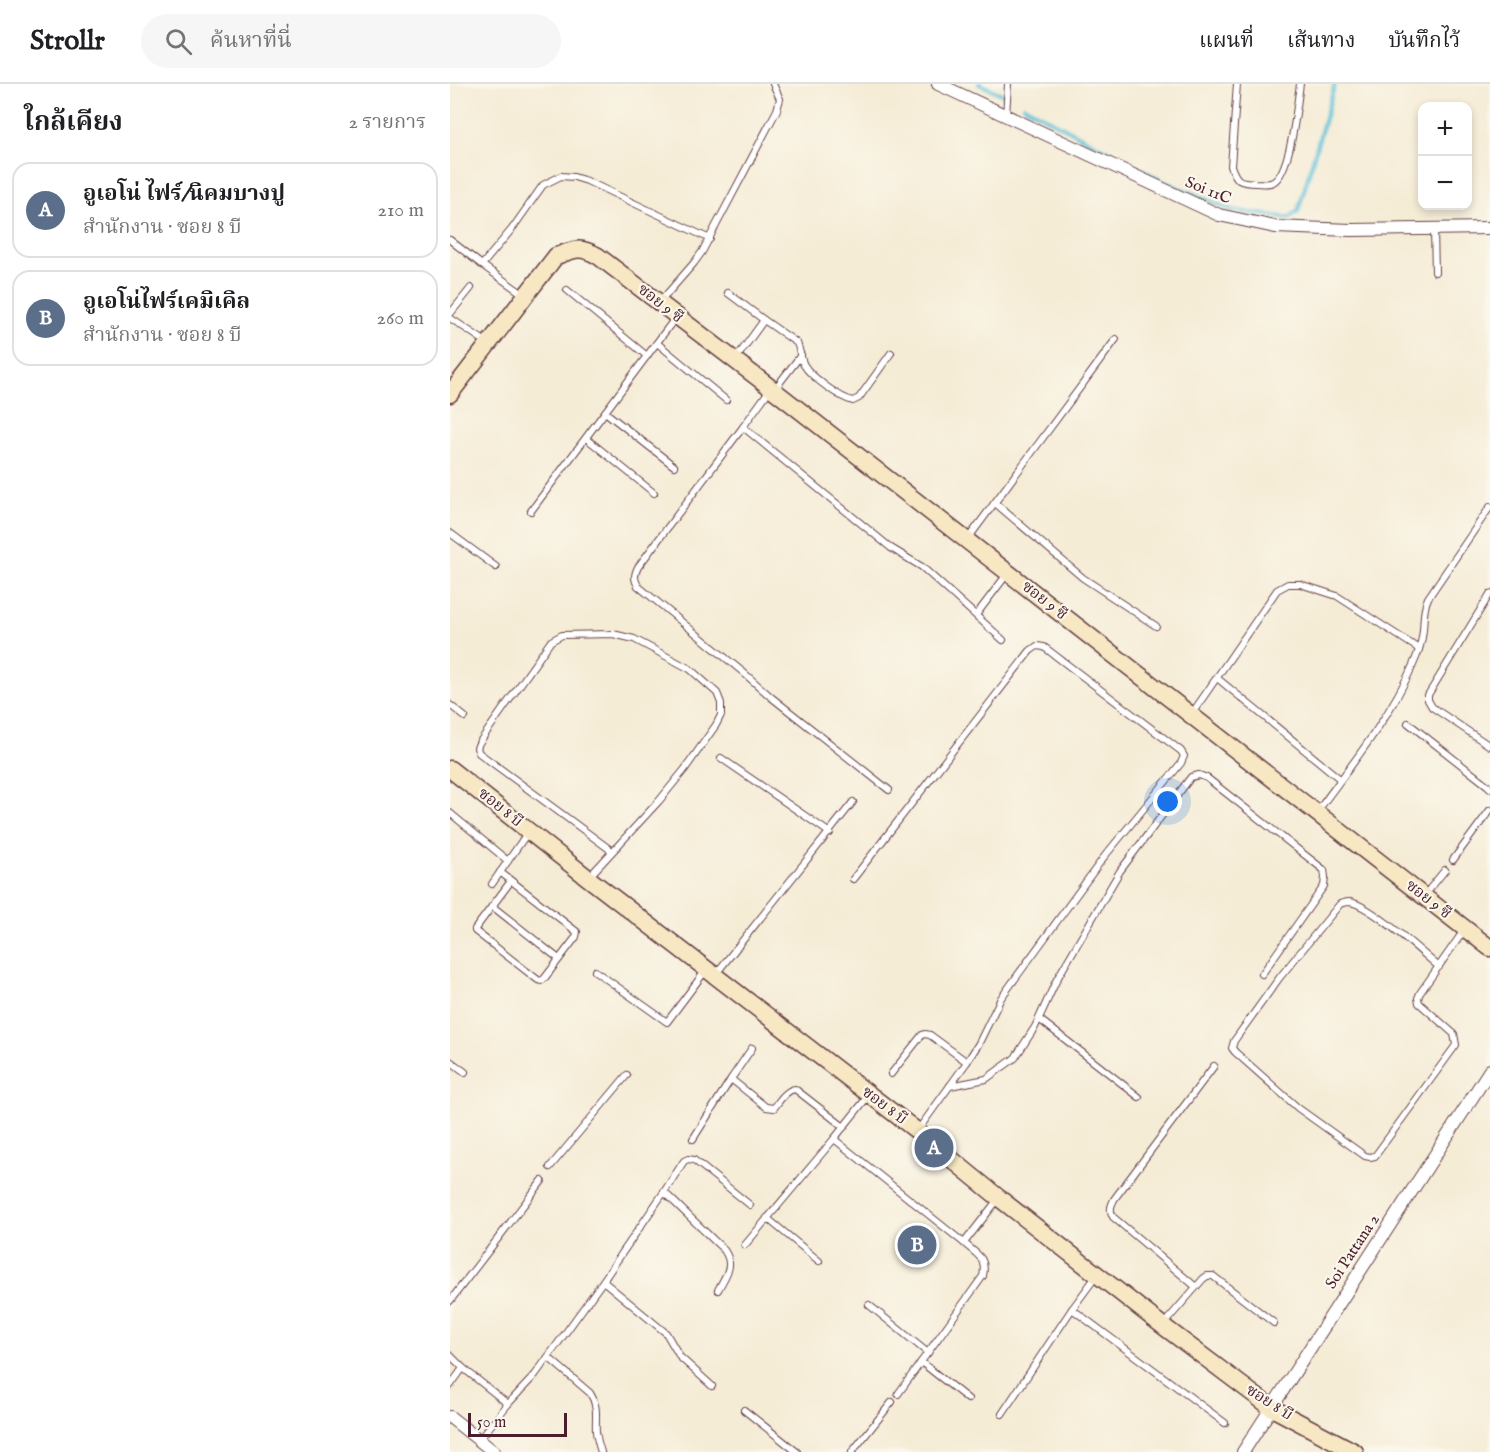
<!DOCTYPE html>
<html lang="th">
<head>
<meta charset="utf-8">
<style>
	:root { --surface:#fff; --page:#f6f6f6; --text:#202124; --muted:#757577; --line:#e0e0e0; --accent:#c8321e }
	body { margin:0; font-family:"IM FELL English","Noto Serif Thai",serif; background:var(--page); color:var(--text) }
	.controls { position:absolute; right:18px; top:18px; display:grid; overflow:hidden; border-radius:12px; box-shadow:0 3px 9px #0003 }
	.controls button { width:54px; height:54px; display:grid; place-items:center; padding:0; border:0; border-bottom:2px solid var(--line); background:var(--surface); color:var(--text); font:30px sans-serif }
	.scale { position:absolute; left:18px; bottom:15px; width:99px; box-sizing:border-box; padding-left:6px; border:3px solid #4a1f2b; border-top:0; font-size:16px; line-height:21px; white-space:nowrap; color:#4a1f2b; -webkit-text-stroke:4px #fbf7ec; paint-order:stroke }
	.you { position:absolute; left:718px; top:718px; width:21px; height:21px; margin:-15px; border:4px solid #fff; border-radius:50%; background:#1a73e8; box-shadow:0 0 0 9px #1a73e833 }
	.badge { display:grid; place-items:center; width:39px; height:39px; border-radius:50%; background:var(--accent); color:#fff; font-size:20px; font-weight:700 }
	.pin { position:absolute; translate:-50% -50%; border:3px solid #fff; box-shadow:0 2px 6px #0006 }
	.list { margin:0; padding:0; list-style:none }
	h2 { display:flex; justify-content:space-between; align-items:center; height:78px; margin:0; padding:0 24px; font-size:26px }
	h2 small { font-size:20px; font-weight:400; color:var(--muted) }
	.list li { display:grid; grid-template-columns:39px 1fr auto; gap:18px; align-items:center; box-sizing:border-box; height:96px; margin:0 12px 12px; padding:0 12px; border:2px solid var(--line); border-radius:18px }
	.list b { display:block; font-size:22px; white-space:nowrap }
	.list p { margin:0; font-size:20px; white-space:nowrap; color:var(--muted) }
	.list em { font-size:20px; font-style:normal; color:var(--muted) }
	.icon { flex:none; width:33px; height:33px; fill:none; stroke:currentColor; stroke-width:2; stroke-linecap:round; stroke-linejoin:round }
	.map { position:relative; flex:none; width:1040px; height:1368px; overflow:hidden }
	header { display:flex; align-items:center; gap:36px; box-sizing:border-box; height:84px; padding:0 30px; background:var(--surface); border-bottom:2px solid var(--line) }
	header strong { font-size:28px }
	nav { display:flex; gap:33px; margin-inline-start:auto; font-size:21px }
	.search { width:420px; height:54px; background:var(--page); display:flex; align-items:center; gap:15px; box-sizing:border-box; padding:0 21px; border-radius:33px; color:var(--muted); font-size:22px }
	main { display:flex }
	aside { flex:1; background:var(--surface) }
	.map>svg:first-child { display:block }
	.lines { fill:none; stroke-linecap:round; stroke-linejoin:round }
	.stream { stroke:#5bc1d9; stroke-width:4 }
	.lane-casing { stroke:#643e45; stroke-width:8 }
	.street-casing { stroke:#643e45; stroke-width:14 }
	.secondary-casing { stroke:#643e45; stroke-width:19 }
	.lane { stroke:#fff; stroke-width:6 }
	.street { stroke:#fff; stroke-width:12 }
	.secondary { stroke:#f7e8c3; stroke-width:16 }
	.labels { text-anchor:middle; dominant-baseline:central; stroke-width:4.5; stroke-linejoin:round; paint-order:stroke }
	.street-label { font-size:16px; fill:#4a1f2b; stroke:#fbf7ec }
</style>
</head>
<body>
<header>
<strong>Strollr</strong>
<div class="search"><svg class="icon" aria-label="search" viewBox="0 0 24 24"><circle cx="10" cy="10" r="6"/><path d="M15 15l6 6"/></svg>ค้นหาที่นี่</div>
<nav><a>แผนที่</a><a>เส้นทาง</a><a>บันทึกไว้</a></nav>
</header>
<main>
<aside>
<h2>ใกล้เคียง<small>2 รายการ</small></h2>
<ul class="list">
<li><span class="badge" style="background:#5c6f8a">A</span><div><b>อูเอโน่ ไฟร์/นิคมบางปู</b><p>สำนักงาน · ซอย 8 บี</p></div><em>210 m</em></li>
<li><span class="badge" style="background:#5c6f8a">B</span><div><b>อูเอโน่ไฟร์เคมิเคิล</b><p>สำนักงาน · ซอย 8 บี</p></div><em>260 m</em></li>
</ul>
</aside>
<div class="map">
<svg width="1040" height="1368" viewBox="0 0 1040 1368">
	<rect width="100%" height="100%" fill="#fbf7ec"/>
	<filter id="ink" filterUnits="userSpaceOnUse"><feTurbulence type="fractalNoise" baseFrequency=".0167" numOctaves="2"/><feDisplacementMap in="SourceGraphic" scale="12" xChannelSelector="R" yChannelSelector="G"/><feConvolveMatrix kernelMatrix="1 2 1 2 8 2 1 2 1" color-interpolation-filters="sRGB"/></filter>
	<filter id="wash" filterUnits="userSpaceOnUse"><feTurbulence type="fractalNoise" baseFrequency=".008" numOctaves="4" result="noise"/><feDisplacementMap in="SourceGraphic" scale="24" xChannelSelector="R" yChannelSelector="G"/><feGaussianBlur stdDeviation="1.35" result="paint"/><feColorMatrix in="noise" values="0 0 0 0 0 0 0 0 0 0 0 0 0 0 0 0 0 1.4 0 .05"/><feComposite in="paint" operator="in"/></filter>
	<g filter="url(#wash)">
		<rect width="100%" height="100%" fill="#f5ecd6"/>
		<g class="lines">
			<g class="stream">
				<path d="M529 0 554 11"/>
				<path d="M574 22 717 99 782 126 839 134 848 127 885 0"/>
			</g>
		</g>
	</g>
	<g filter="url(#ink)">
		<g class="lines">
			<defs>
				<g id="lane">
					<path d="M787 0 781 82C787 98 789 98 805 99 811 99 818 101 823 98 841 89 847 19 850 0"/>
					<path d="M556 32 558 0"/>
					<path d="M984 145 985 188"/>
					<path d="M0 156 32 181 62 145 93 101 111 92 124 93 137 97 260 155"/>
					<path d="M32 181 73 210"/>
					<path d="M117 206 197 272"/>
					<path d="M278 209 314 236 285 276"/>
					<path d="M210 218 244 179 252 168 327 26 330 15 323 0"/>
					<path d="M0 230 21 204"/>
					<path d="M0 234 36 258"/>
					<path d="M314 236 347 259C350 266 350 274 354 281 361 293 390 314 403 317L409 314 441 269"/>
					<path d="M207 259 276 316"/>
					<path d="M321 304 293 343 441 464 472 483 553 556"/>
					<path d="M324 306 351 271"/>
					<path d="M155 328 224 382"/>
					<path d="M293 343 188 483C184 491 184 495 188 502L294 589 321 613 439 706"/>
					<path d="M136 354 204 409"/>
					<path d="M545 419 633 494 706 542"/>
					<path d="M81 427 226 233"/>
					<path d="M0 449 46 483"/>
					<path d="M517 456 666 255"/>
					<path d="M1040 510 978 611V616L982 623 1040 662"/>
					<path d="M526 531 558 489"/>
					<path d="M767 594 890 695"/>
					<path d="M0 621 15 633"/>
					<path d="M741 631 827 506 838 500H850L887 512 969 565"/>
					<path d="M958 639 1037 701 1040 704"/>
					<path d="M271 674 380 749"/>
					<path d="M867 728C901 681 939 635 963 581 968 570 972 558 973 546 974 534 973 525 978 514L1040 423"/>
					<path d="M0 729 58 777"/>
					<path d="M1003 776 1040 726"/>
					<path d="M50 788 127 848 126 853 94 895 91 897 88 896 25 847V845L61 797"/>
					<path d="M138 794 209 717 235 685 266 641 271 631V619L267 609 240 585 184 555 163 550 112 551 101 557 29 659 27 664 29 669 162 767"/>
					<path d="M403 795 580 567 587 562 594 563 731 667 734 672 731 679 654 773 551 914 529 959 517 978 468 1046"/>
					<path d="M42 800 78 748"/>
					<path d="M974 812 995 786"/>
					<path d="M42 822 109 875"/>
					<path d="M989 883C971 868 920 820 899 818 895 818 893 819 890 820L830 893 784 957 782 964 785 968 848 1024 915 1072 920 1073 925 1072 1006 961 1004 950 969 919 968 914 970 909 1015 845"/>
					<path d="M145 887 217 938 256 886"/>
					<path d="M265 891 403 718"/>
					<path d="M589 935 689 1013"/>
					<path d="M302 964 281 995 316 1023 324 1024C329 1017 336 1006 345 1005L394 1043"/>
					<path d="M0 977 15 988"/>
					<path d="M441 990 472 951 475 950 480 951 517 978"/>
					<path d="M500 1002 536 995 565 974 585 943 607 895 670 787 741 693 749 691 757 694 874 786 875 793 874 802 812 890"/>
					<path d="M243 1055 281 995"/>
					<path d="M384 1055 419 1011"/>
					<path d="M100 1083 177 991"/>
					<path d="M317 1134 369 1177"/>
					<path d="M295 1161 384 1055 514 1159 549 1114"/>
					<path d="M153 1197 214 1108"/>
					<path d="M746 1203 663 1133C659 1126 661 1121 665 1114L764 982"/>
					<path d="M268 1206C276 1190 285 1182 274 1166L214 1108 234 1077 238 1075 244 1076 300 1121"/>
					<path d="M0 1217 92 1097"/>
					<path d="M419 1221 478 1269"/>
					<path d="M622 1225 775 1339"/>
					<path d="M713 1241 753 1195 757 1192H763L824 1239"/>
					<path d="M0 1271 13 1284"/>
					<path d="M98 1273 140 1309C149 1323 145 1332 146 1348 147 1355 149 1362 151 1368"/>
					<path d="M471 1278 518 1315"/>
					<path d="M0 1302 13 1284 58 1320 85 1291 153 1197 216 1249 230 1273 262 1302"/>
					<path d="M448 1310 533 1192C537 1173 527 1171 514 1159"/>
					<path d="M294 1326 347 1368"/>
					<path d="M552 1330 622 1225 647 1191"/>
					<path d="M29 1356 58 1320"/>
					<path d="M402 1368 442 1318"/>
				</g>
				<g id="street">
					<path d="M488 0 769 131 825 143 901 146 1040 144"/>
					<path d="M0 1333 44 1368"/>
					<path d="M793 1368 1040 986"/>
				</g>
				<g id="secondary">
					<path d="M0 310 106 172C126 165 129 162 148 172L321 304 1040 864"/>
					<path d="M0 685 138 794 467 1047 549 1114 713 1242 822 1324 905 1368"/>
				</g>
			</defs>
			<use href="#lane" class="lane-casing"/>
			<use href="#street" class="street-casing"/>
			<use href="#secondary" class="secondary-casing"/>
			<use href="#lane" class="lane"/>
			<use href="#street" class="street"/>
			<use href="#secondary" class="secondary"/>
		</g>
	</g>
	<g class="labels">
		<g class="street-label">
			<text transform="translate(758 107) rotate(22)">Soi 11C</text>
			<text transform="translate(210 220) rotate(38)">ซอย 9 ซี</text>
			<text transform="translate(594 517) rotate(38)">ซอย 9 ซี</text>
			<text transform="translate(50 724) rotate(39)">ซอย 8 บี</text>
			<text transform="translate(978 816) rotate(38)">ซอย 9 ซี</text>
			<text transform="translate(434 1022) rotate(37)">ซอย 8 บี</text>
			<text transform="translate(903 1168) rotate(-57)">Soi Pattana 2</text>
			<text transform="translate(819 1319) rotate(33)">ซอย 8 บี</text>
		</g>
	</g>
</svg>
<div class="controls">
<button>+</button>
<button>−</button>
</div>
<div class="scale">50 m</div>
<div class="you"></div>
<div class="pin badge" style="left:484px;top:1064px;background:#5c6f8a">A</div>
<div class="pin badge" style="left:467px;top:1161px;background:#5c6f8a">B</div>
</div>
</main>
</body>
</html>
